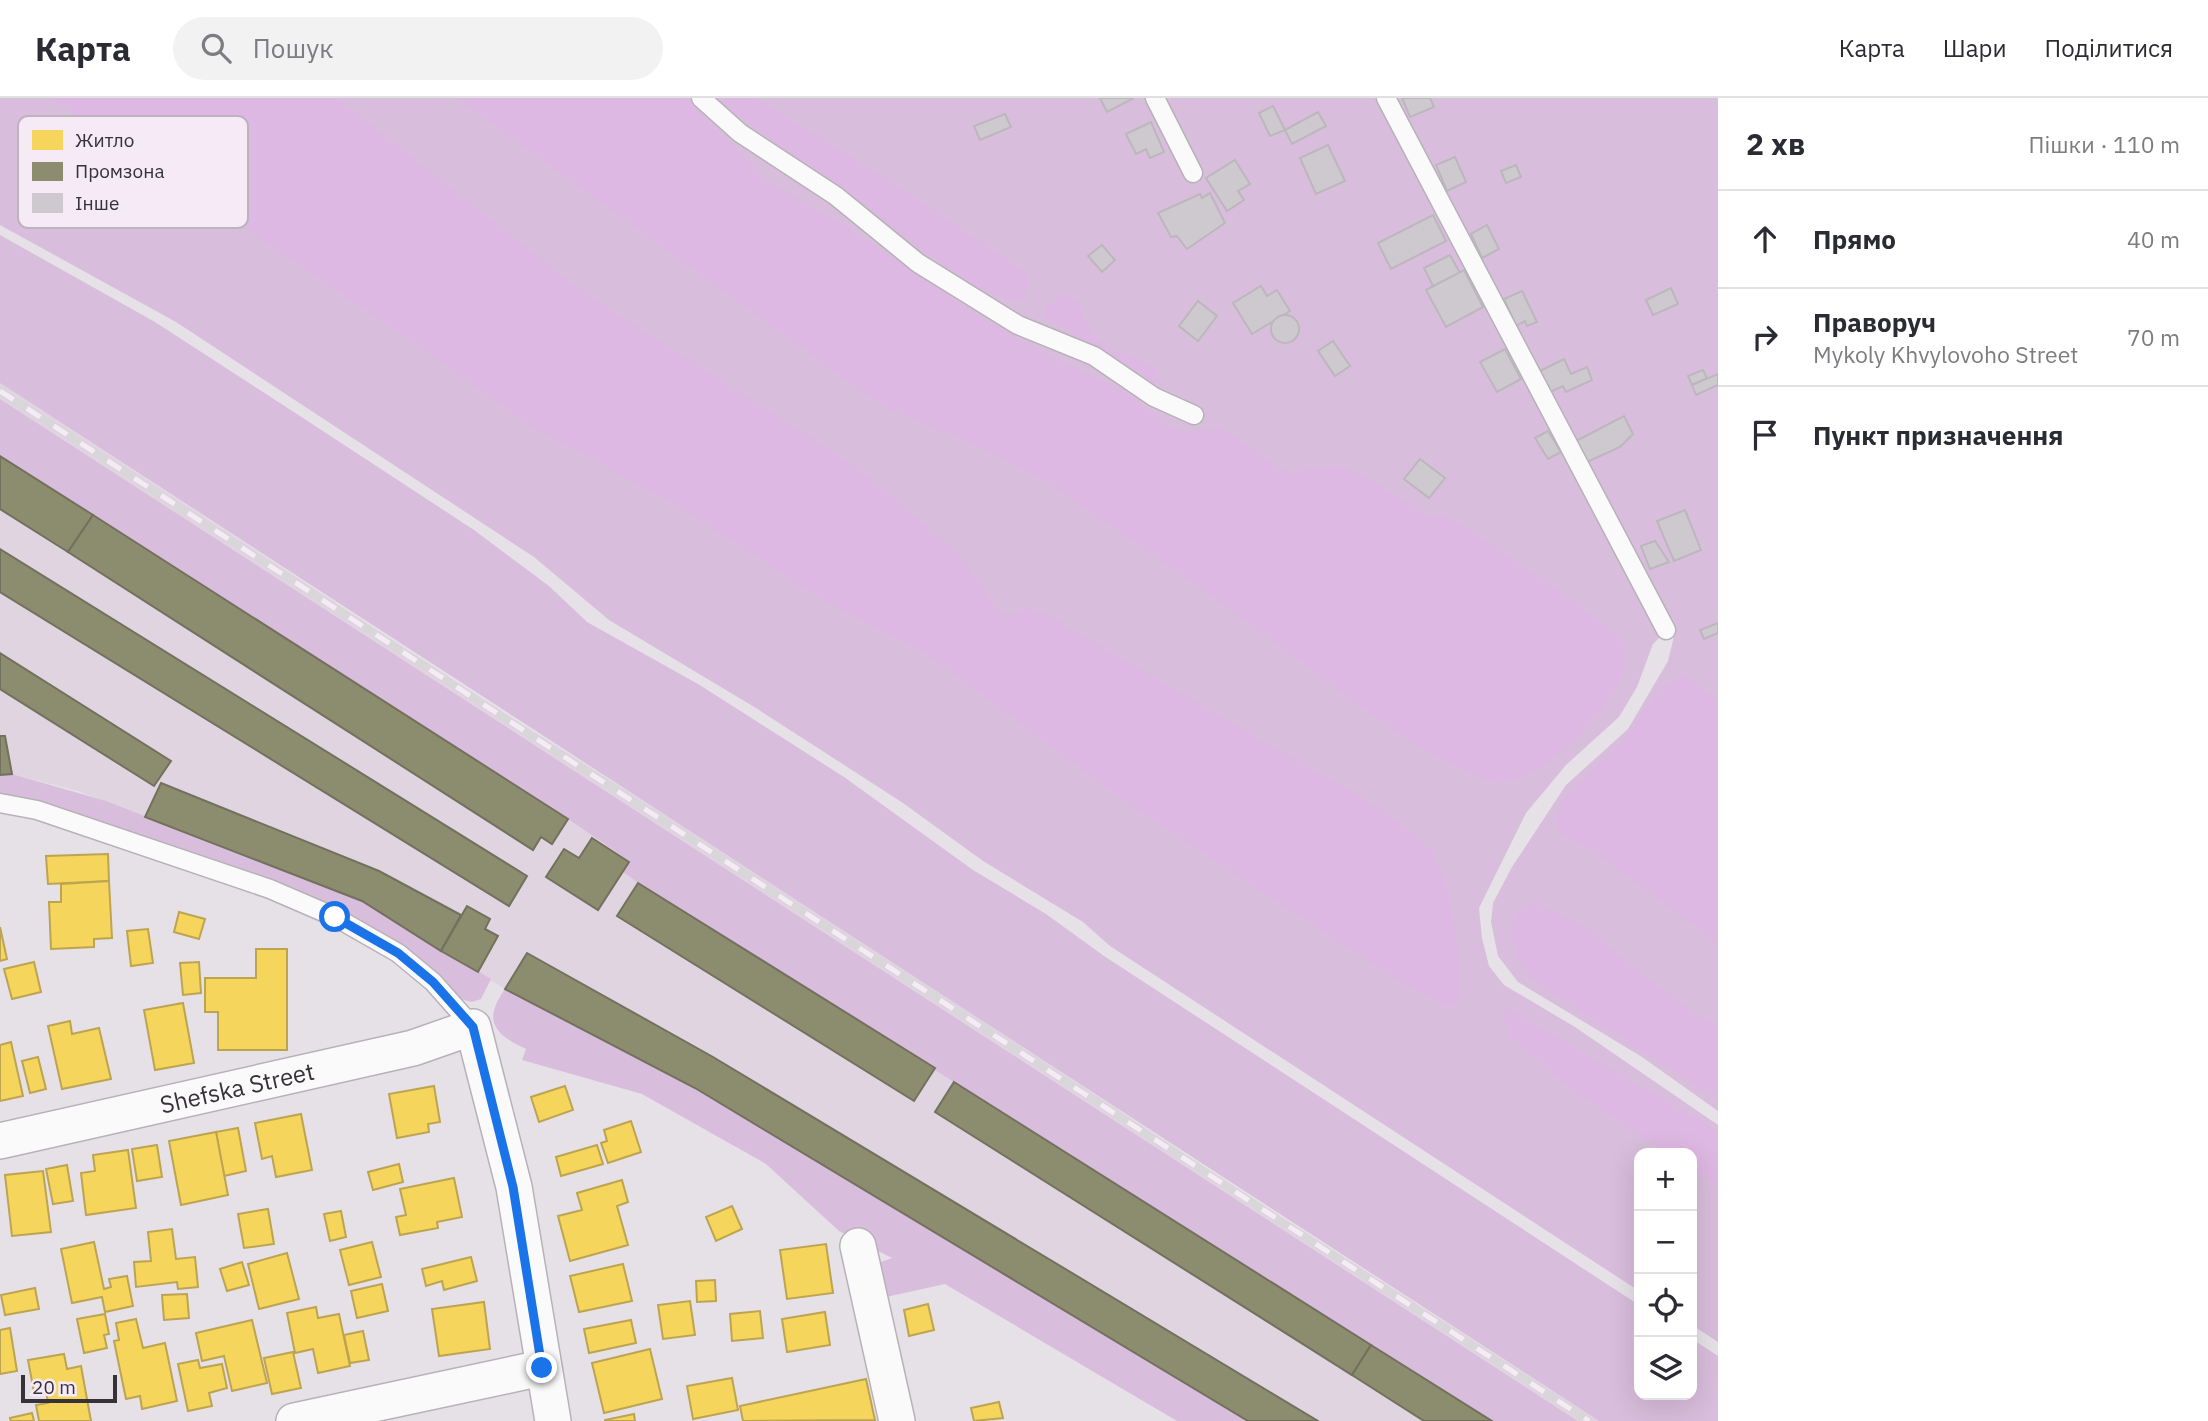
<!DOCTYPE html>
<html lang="uk">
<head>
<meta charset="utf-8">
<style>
	:root { --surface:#fff; --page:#f2f2f3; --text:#2b2b33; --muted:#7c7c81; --line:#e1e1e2 }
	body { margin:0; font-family:"IBM Plex Sans",sans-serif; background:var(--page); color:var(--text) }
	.controls { position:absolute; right:21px; bottom:21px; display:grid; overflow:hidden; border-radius:14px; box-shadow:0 7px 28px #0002 }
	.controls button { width:63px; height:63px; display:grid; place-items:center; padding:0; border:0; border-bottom:2px solid var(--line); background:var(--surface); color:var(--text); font:35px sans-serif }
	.scale { position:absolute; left:21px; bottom:18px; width:96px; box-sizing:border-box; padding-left:7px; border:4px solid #373237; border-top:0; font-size:19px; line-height:24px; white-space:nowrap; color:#373237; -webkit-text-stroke:5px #f6eaf7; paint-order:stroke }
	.stop { position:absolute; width:21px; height:21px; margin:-16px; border:5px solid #1a73e8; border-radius:50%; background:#fff }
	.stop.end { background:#1a73e8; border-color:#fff; box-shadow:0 2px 7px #0008 }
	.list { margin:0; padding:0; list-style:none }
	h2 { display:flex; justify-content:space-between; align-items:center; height:91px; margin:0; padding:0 28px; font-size:30px }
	h2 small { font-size:23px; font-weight:400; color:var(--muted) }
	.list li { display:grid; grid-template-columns:46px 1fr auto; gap:21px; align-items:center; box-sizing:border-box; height:98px; padding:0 28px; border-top:2px solid var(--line) }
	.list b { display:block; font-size:26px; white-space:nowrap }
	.list p { margin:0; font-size:23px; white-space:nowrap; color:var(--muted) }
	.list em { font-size:23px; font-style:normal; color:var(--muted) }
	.icon { flex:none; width:38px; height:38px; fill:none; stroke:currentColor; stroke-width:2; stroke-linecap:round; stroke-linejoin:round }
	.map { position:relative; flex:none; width:1718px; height:1323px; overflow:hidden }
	header { display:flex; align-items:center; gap:42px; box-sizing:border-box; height:98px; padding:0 35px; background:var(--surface); border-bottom:2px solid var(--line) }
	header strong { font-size:33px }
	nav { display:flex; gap:38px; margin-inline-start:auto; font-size:24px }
	.search { width:490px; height:63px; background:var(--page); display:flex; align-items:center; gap:18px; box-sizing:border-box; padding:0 24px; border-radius:38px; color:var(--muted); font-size:26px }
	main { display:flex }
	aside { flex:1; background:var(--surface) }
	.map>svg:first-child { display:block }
	.built { fill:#e0d4e1 }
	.green { fill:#d9bddc }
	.forest { fill:#ddb8e2 }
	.homes { fill:#f6d55c; stroke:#bda451; stroke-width:2 }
	.industry { fill:#8c8c6e; stroke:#72715e; stroke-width:2 }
	.building { fill:#cec9cf; stroke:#bcb7bc; stroke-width:2 }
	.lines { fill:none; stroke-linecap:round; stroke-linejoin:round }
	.service-casing { stroke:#b7b2b8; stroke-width:21 }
	.minor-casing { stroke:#b7b2b8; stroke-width:38 }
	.service { stroke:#fbfafb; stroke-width:18 }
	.minor { stroke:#fbfafb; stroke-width:35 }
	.rail-casing { stroke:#d8d6d8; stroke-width:8 }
	.rail { stroke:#f6eaf7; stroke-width:5; stroke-dasharray:16; stroke-linecap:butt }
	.route { stroke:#1a73e8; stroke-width:9 }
	.labels { text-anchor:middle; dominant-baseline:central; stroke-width:7; stroke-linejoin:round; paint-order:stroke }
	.street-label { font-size:24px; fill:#373237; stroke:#f6eaf7 }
	.key { fill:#f6eaf7; stroke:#bdb3bd; stroke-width:2 }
	.key-label { font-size:19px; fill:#373237 }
</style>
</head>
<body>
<header>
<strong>Карта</strong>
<div class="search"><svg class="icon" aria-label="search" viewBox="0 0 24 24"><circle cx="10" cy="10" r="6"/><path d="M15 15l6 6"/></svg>Пошук</div>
<nav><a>Карта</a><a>Шари</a><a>Поділитися</a></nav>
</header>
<main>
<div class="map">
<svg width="1718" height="1323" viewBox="0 0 1718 1323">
	<rect width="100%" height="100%" fill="#e6e0e7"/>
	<g class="built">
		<path d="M0 285 504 615 811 809 1241 1093 1599 1323H1578L802 823 0 301Z"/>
		<path d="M0 358 568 721 629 764 623 774 638 785 1492 1323H1248L695 990 505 891 362 803 78 693 12 676 0 677Z"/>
	</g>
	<g class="green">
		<path d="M0 0H694L751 49 845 111 928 178 1021 235 1095 267 1149 303 1195 323 1203 315 1158 292 1081 244 1029 221 957 183 710 0H1376L1662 537 1653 546 1637 589 1619 619 1566 667 1526 715 1479 810 1482 840 1489 868 1504 887 1575 929 1718 1027V1244L1692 1227V1055H1639V1193L1110 848 1083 824 983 763 903 705 756 610 609 522 534 459 176 224 0 127Z"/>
		<path d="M1391 0H1718V1013L1642 959 1518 884 1498 858 1491 824 1493 805 1512 769 1566 687 1628 631 1668 563 1676 530H1672Z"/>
		<path d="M0 137 155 224 300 318 474 432 549 488 587 524 698 586 844 679 973 772 1046 816 1104 858 1639 1207V1297H1692V1241L1718 1258V1323H1599L0 285Z"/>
		<path d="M0 301 1578 1323H1492L638 785 623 774 629 763 568 721 0 358Z"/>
		<path d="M12 676 106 703 362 803 491 881 481 901 472 904 460 901 400 849 0 697V677Z"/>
		<path d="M505 891 695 990 1248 1323H1177L945 1186 877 1201 875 1166 892 1160 839 1133 766 1066 642 996 522 962 526 951C493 936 483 922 505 891Z"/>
	</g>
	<g class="forest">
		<path d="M51 0H337L584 195 827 350 871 381 958 455 1000 514 1009 518 1027 510 1048 517C1128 565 1210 612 1291 659 1332 682 1406 720 1434 758 1450 780 1465 876 1459 902L1453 908H1445L1399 883 1133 709 936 562 822 501 688 414 525 324 424 251Z"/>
		<path d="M457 0H686L766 82 850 131 991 226 1062 265 1120 291 1171 330 1190 334 1217 330 1225 332 1280 371 1294 374 1327 368 1341 369 1368 380 1427 418H1444L1454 422 1577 505 1617 537C1634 560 1619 590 1604 609 1584 636 1535 686 1500 684 1465 681 1403 639 1374 618 1284 552 1196 484 1103 423 1086 412 1069 398 1051 387 1021 369 989 353 957 339 927 327 899 318 871 300Z"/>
		<path d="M714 0H755L873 72 1024 173 1030 179C1029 191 1025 203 1012 203L977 189 947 170Z"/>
		<path d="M1064 196C1093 209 1081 227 1096 240 1114 255 1135 260 1156 270L1161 288 1043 218 1046 209Z"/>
		<path d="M1686 578 1718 603V845L1602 759 1564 737 1555 727C1555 697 1605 665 1623 644 1641 623 1656 583 1686 578Z"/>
		<path d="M1528 806C1573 810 1617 857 1651 883 1672 900 1695 915 1718 929V1002L1531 881C1516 862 1499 821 1528 806Z"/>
		<path d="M1506 910 1718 1033V1089L1692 1072V1055H1666L1569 989 1517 944 1503 925V913Z"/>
	</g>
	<g class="homes">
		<path d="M108 756 109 783 48 786 46 758Z"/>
		<path d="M109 783 112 840 94 841V849L51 851 49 804H61V786Z"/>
		<path d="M179 814 205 821 199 841 174 834Z"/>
		<path d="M0 829 7 861 0 863Z"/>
		<path d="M148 831 153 865 131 868 127 833Z"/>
		<path d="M256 851H287V952H218V914H205V880H256Z"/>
		<path d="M34 864 41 894 12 901 4 871Z"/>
		<path d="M199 864 201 895 183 897 180 865Z"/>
		<path d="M183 905 194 965 155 972 144 912Z"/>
		<path d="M70 923 72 936 99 930 111 981 62 991 48 928Z"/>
		<path d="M11 944 23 998 0 1003V947Z"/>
		<path d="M38 959 46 991 30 995 22 963Z"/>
		<path d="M434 988 440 1024 428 1026 429 1034 397 1040 389 996Z"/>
		<path d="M565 988 573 1012 539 1024 531 999Z"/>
		<path d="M301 1016 312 1072 276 1079 272 1058 262 1061 255 1025Z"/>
		<path d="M631 1023 641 1054 608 1065 601 1045 607 1043 604 1032Z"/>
		<path d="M238 1030 246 1073 224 1078 216 1034Z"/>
		<path d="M216 1034 228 1097 181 1107 169 1043Z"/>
		<path d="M157 1047 162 1079 137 1083 132 1051Z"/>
		<path d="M597 1047 603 1066 561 1078 556 1059Z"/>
		<path d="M128 1052 136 1110 86 1117 81 1075 95 1073 93 1057Z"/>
		<path d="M399 1066 403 1084 373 1092 368 1074Z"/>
		<path d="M67 1067 73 1103 53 1106 46 1071Z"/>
		<path d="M43 1073 51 1134 12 1138 5 1077Z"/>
		<path d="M454 1080 462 1119 437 1124 438 1130 400 1137 396 1119 406 1117 400 1091Z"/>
		<path d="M622 1082 628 1104 617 1108 628 1147 570 1163 558 1118 582 1112 577 1095Z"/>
		<path d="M732 1108 742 1131 716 1143 706 1119Z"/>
		<path d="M268 1111 274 1146 244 1150 238 1116Z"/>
		<path d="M341 1113 346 1139 330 1143 324 1116Z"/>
		<path d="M172 1131 176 1161 195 1159 198 1189 178 1191 177 1184 136 1189 134 1164 151 1163 148 1134Z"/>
		<path d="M94 1144 104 1191 111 1189 109 1181 127 1178 133 1208 105 1214 102 1199 72 1205 61 1151Z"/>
		<path d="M372 1144 381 1179 349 1187 340 1152Z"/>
		<path d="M826 1146 833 1195 787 1201 780 1152Z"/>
		<path d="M287 1155 299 1201 259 1211 248 1166Z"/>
		<path d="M471 1159 477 1183 444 1192 442 1183 426 1188 422 1171Z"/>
		<path d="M242 1164 249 1187 227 1193 220 1171Z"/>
		<path d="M623 1166 632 1203 579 1214 570 1178Z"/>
		<path d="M715 1182 716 1203 697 1204 696 1183Z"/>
		<path d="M382 1186 388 1213 357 1220 351 1193Z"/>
		<path d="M35 1190 39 1211 5 1217 1 1197Z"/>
		<path d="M187 1196 189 1220 164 1222 162 1197Z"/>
		<path d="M690 1203 695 1237 663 1241 658 1207Z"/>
		<path d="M484 1204 490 1251 439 1258 432 1211Z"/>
		<path d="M928 1206 934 1232 909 1238 904 1212Z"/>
		<path d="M316 1209 318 1220 339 1216 350 1268 318 1275 313 1251 295 1255 287 1215Z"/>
		<path d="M760 1213 763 1240 732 1243 730 1216Z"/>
		<path d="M825 1214 830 1247 787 1254 782 1221Z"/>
		<path d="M105 1216 109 1236 104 1237 107 1250 84 1255 77 1221Z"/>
		<path d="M136 1221 143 1250 165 1245 177 1303 142 1311 140 1298 126 1301 114 1243 119 1242 116 1225Z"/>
		<path d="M252 1222 267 1285 232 1293 224 1258 202 1263 196 1235Z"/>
		<path d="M631 1222 636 1245 589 1255 584 1231Z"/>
		<path d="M10 1230 17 1273 0 1276V1232Z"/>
		<path d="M363 1233 369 1262 350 1265 344 1237Z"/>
		<path d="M650 1251 662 1301 604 1315 592 1265Z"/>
		<path d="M293 1254 301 1290 272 1296 264 1260Z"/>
		<path d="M64 1256 67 1271 81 1268 91 1323H39L36 1307 48 1305 46 1292 34 1294 28 1262Z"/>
		<path d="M198 1262 200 1270 222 1266 227 1290 209 1295 212 1308 188 1313 178 1266Z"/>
		<path d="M732 1280 738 1312 693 1321 687 1288Z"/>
		<path d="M866 1281 875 1322 743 1323 740 1308Z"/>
		<path d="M999 1304 1003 1320 974 1323 971 1310Z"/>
		<path d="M32 1315 34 1323H11L10 1320Z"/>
		<path d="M634 1316 635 1323H605V1322Z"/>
	</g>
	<g class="industry">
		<path d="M0 358 93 417 68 454 0 411Z"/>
		<path d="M93 417 568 721 552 746 541 739 533 752 68 454Z"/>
		<path d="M0 451 527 778 509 808 0 494Z"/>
		<path d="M0 555 171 663 154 688 0 591Z"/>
		<path d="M0 638H5L12 676 0 677Z"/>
		<path d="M161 685 379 773 461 817 441 853 362 803 145 719Z"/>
		<path d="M592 740 629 764 598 812 546 779 564 751 579 760Z"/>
		<path d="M638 785 935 970 914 1003 617 818Z"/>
		<path d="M467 808 490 821 485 831 498 838 478 874 441 853Z"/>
		<path d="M527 855 713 959 1318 1323H1248L695 990 505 891Z"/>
		<path d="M954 984 1371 1247 1352 1277 935 1014Z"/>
		<path d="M1371 1247 1492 1323H1424L1352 1277Z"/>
	</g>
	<g class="building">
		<path d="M1100 0H1134L1107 14Z"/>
		<path d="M1402 0H1430L1434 9 1410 19Z"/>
		<path d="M1273 8 1285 32 1270 38 1259 15Z"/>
		<path d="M1318 14 1326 28 1292 46 1285 32Z"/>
		<path d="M1005 16 1011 29 980 42 974 28Z"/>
		<path d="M1151 24 1164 54 1150 60 1146 51 1136 56 1126 36Z"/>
		<path d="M1328 47 1345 83 1316 96 1300 60Z"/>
		<path d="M1455 59 1466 84 1447 93 1436 67Z"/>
		<path d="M1235 62 1250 86 1238 93 1244 102 1227 113 1206 80Z"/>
		<path d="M1516 67 1521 79 1506 85 1501 73Z"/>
		<path d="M1210 95 1225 125 1187 151 1177 138 1171 139 1158 115 1200 96 1202 100Z"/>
		<path d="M1433 117 1446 143 1391 171 1378 145Z"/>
		<path d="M1487 127 1499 151 1482 160 1471 136Z"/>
		<path d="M1102 147 1115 162 1102 174 1088 158Z"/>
		<path d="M1450 157 1460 175 1433 188 1424 170Z"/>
		<path d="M1464 172 1483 209 1446 229 1426 192Z"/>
		<path d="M1261 188 1267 198 1277 192 1290 213 1252 236 1233 205Z"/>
		<path d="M1671 190 1678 206 1653 217 1646 202Z"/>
		<path d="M1522 193 1537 224 1527 228 1525 223 1516 228 1504 201Z"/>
		<path d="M1198 203 1217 218 1198 243 1179 228Z"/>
		<circle cx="1285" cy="231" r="14"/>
		<path d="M1333 243 1350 268 1335 278 1318 253Z"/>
		<path d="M1505 251 1521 281 1497 294 1480 264Z"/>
		<path d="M1564 261 1571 276 1587 269 1592 282 1566 294 1563 288 1550 294 1540 273Z"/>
		<path d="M1703 272 1707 280 1692 287 1688 278Z"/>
		<path d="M1718 276V287L1696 297 1692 287Z"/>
		<path d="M1624 318 1633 336 1620 349 1587 364 1576 343Z"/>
		<path d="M1548 333 1561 354 1548 361 1535 340Z"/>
		<path d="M1420 361 1445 380 1429 400 1404 381Z"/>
		<path d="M1685 412 1701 452 1674 463 1657 423Z"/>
		<path d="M1655 443 1669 464 1650 471 1641 448Z"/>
		<path d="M1718 525V535L1704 541 1700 532Z"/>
	</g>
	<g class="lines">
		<defs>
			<g id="service">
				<path d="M701 0 740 35 836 98 918 165 1018 227 1094 258 1154 299 1194 317"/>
				<path d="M1155 0 1193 75"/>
				<path d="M1386 0 1666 532"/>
				<path d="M0 705 37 712 270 791 335 819 398 855 433 884 473 929"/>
			</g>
			<g id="minor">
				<path id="s1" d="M0 1043 413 950 473 929 514 1089 553 1323"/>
				<path d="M858 1148 897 1323"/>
				<path d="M294 1323 542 1270"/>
			</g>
		</defs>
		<use href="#service" class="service-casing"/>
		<use href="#minor" class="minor-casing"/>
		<use href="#service" class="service"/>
		<use href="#minor" class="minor"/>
		<defs>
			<path id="rail" d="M0 293 1589 1323"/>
		</defs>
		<use href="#rail" class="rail-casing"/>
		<use href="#rail" class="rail"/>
	</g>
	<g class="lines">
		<path class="route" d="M335 819 398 855 433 884 473 929 513 1089 542 1270"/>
	</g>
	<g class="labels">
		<g class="street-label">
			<text stroke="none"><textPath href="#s1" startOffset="243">Shefska Street</textPath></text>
		</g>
	</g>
	<rect x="18" y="18" width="230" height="112" rx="10" class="key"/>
	<rect x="32" y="32" width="31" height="20" fill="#f6d55c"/>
	<rect x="32" y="64" width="31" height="19" fill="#8c8c6e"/>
	<rect x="32" y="95" width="31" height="20" fill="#cec9cf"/>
	<g class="key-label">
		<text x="75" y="49">Житло</text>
		<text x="75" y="80">Промзона</text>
		<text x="75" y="112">Інше</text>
	</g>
</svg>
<div class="controls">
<button>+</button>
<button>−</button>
<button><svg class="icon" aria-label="locate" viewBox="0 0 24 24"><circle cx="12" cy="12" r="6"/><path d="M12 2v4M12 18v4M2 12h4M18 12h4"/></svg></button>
<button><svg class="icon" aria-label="layers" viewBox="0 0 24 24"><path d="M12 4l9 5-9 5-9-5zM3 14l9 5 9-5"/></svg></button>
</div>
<div class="scale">20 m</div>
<div class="stop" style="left:335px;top:819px"></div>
<div class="stop end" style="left:542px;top:1270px"></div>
</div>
<aside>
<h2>2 хв<small>Пішки · 110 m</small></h2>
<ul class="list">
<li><svg class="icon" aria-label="ahead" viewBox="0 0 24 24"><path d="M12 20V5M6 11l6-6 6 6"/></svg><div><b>Прямо</b></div><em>40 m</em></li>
<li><svg class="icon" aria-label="right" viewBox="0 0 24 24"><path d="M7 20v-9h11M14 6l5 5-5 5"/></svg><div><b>Праворуч</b><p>Mykoly Khvylovoho Street</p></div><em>70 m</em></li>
<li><svg class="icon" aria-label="arrive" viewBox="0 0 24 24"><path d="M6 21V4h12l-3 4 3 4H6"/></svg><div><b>Пункт призначення</b></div></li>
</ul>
</aside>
</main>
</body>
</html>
